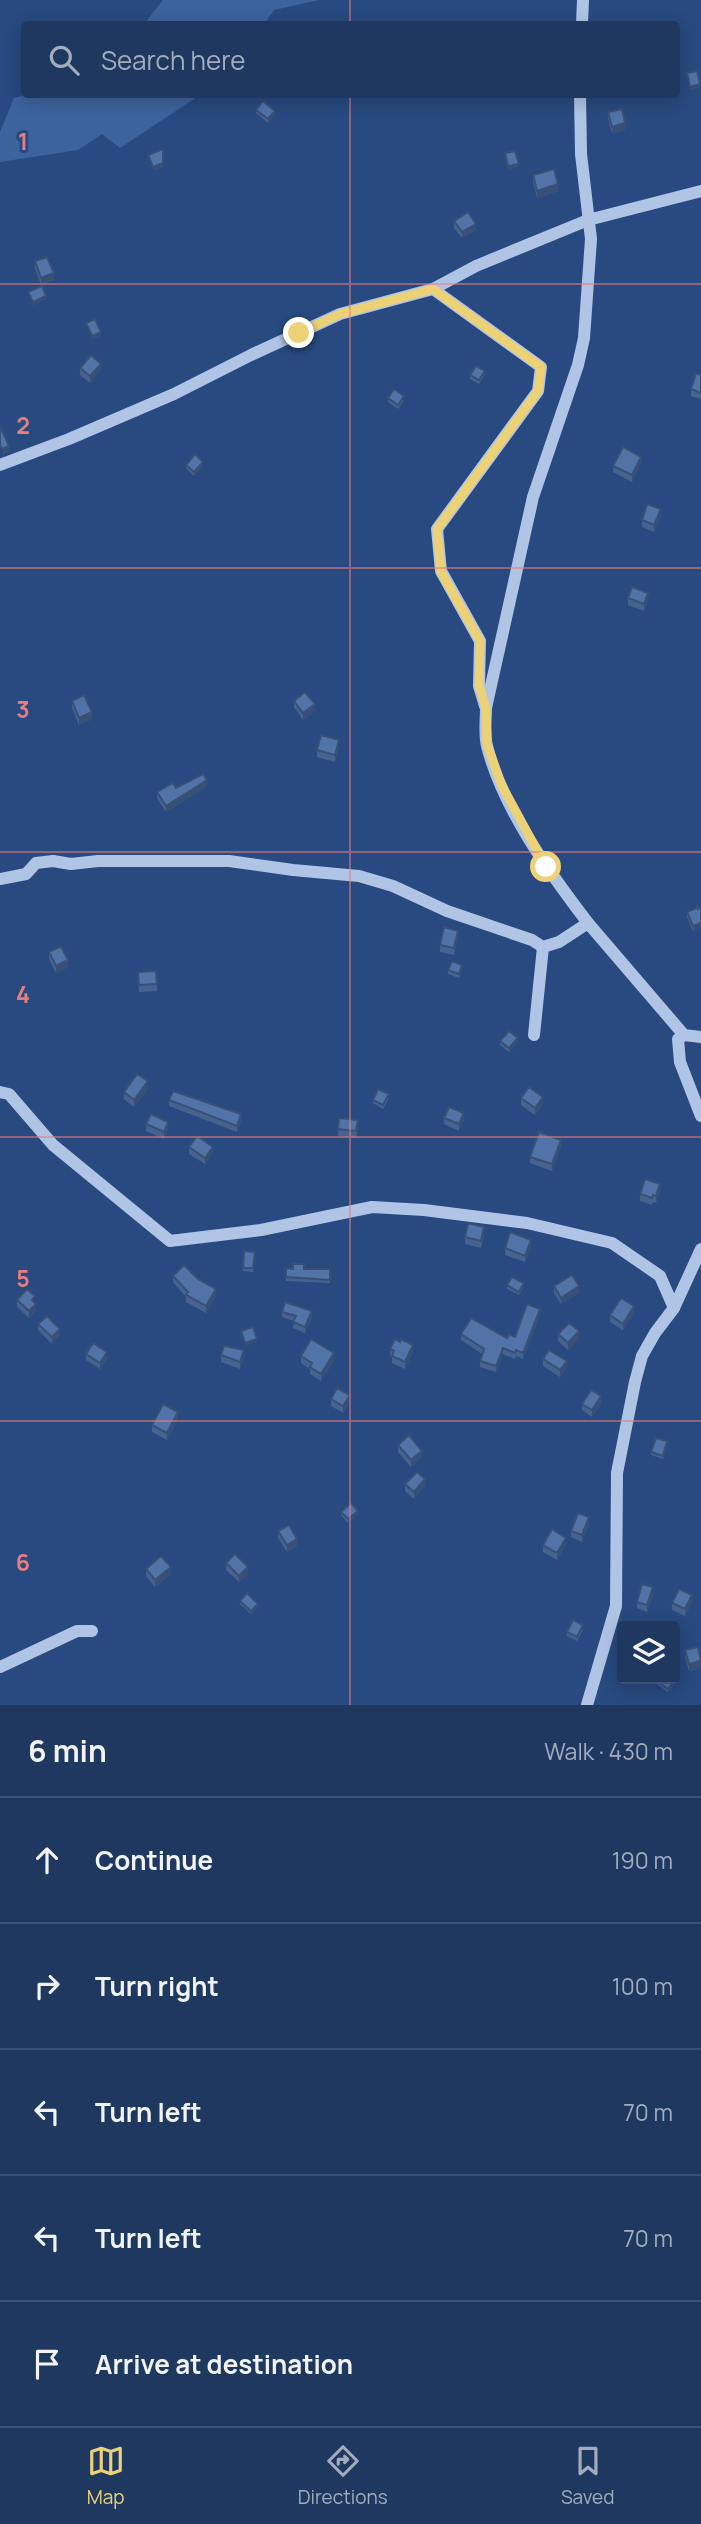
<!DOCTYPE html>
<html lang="en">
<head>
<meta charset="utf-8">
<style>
	:root { --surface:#1e3860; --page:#2b4369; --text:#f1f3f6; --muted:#a1acbd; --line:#3c5275; --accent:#edd176 }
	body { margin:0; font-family:Manrope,sans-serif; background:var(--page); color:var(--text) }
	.controls { position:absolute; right:21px; bottom:21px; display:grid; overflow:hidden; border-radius:7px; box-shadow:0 4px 18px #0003 }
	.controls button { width:63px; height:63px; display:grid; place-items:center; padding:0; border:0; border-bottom:2px solid var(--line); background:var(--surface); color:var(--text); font:35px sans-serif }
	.stop { position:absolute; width:21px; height:21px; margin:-16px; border:5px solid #edd176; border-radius:50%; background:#fff }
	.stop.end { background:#edd176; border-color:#fff; box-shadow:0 2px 7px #0008 }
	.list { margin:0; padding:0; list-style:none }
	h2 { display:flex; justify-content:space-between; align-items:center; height:91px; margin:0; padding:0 28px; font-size:30px }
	h2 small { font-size:23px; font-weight:400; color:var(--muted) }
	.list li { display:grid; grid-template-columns:46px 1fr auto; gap:21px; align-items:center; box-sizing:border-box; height:126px; padding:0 28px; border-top:2px solid var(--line) }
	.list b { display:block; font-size:26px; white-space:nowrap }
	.list em { font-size:23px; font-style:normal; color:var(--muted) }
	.icon { flex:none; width:38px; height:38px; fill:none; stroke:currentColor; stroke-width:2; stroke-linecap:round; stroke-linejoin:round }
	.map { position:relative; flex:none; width:701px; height:1705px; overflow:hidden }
	.search { position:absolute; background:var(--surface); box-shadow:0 4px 18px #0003; left:21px; right:21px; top:21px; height:77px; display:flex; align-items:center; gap:18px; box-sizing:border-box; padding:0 24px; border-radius:7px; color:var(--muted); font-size:26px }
	.sheet { height:721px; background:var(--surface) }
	nav { display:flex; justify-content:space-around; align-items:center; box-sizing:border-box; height:98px; border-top:2px solid var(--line); background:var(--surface); font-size:19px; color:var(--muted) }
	nav a { display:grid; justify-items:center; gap:4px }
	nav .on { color:var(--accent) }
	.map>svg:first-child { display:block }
	.green { fill:#3d639d }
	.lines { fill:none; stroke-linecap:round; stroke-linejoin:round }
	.minor { stroke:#b0c5e6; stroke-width:12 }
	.wall { fill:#466390 }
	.shaded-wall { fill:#395076 }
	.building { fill:#5173a8; stroke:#395076; stroke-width:2 }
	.route { stroke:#edd176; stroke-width:9 }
	.grid { fill:none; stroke:#e67e7e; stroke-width:2; stroke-opacity:0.55 }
	.grid-label { font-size:23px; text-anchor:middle; font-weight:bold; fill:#e67e7e; stroke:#284a80; stroke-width:6; stroke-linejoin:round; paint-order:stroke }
</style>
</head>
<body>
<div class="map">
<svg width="701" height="1705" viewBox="0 0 701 1705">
	<rect width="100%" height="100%" fill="#284a80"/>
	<g class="green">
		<path d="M163 0H319L274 10 264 24H144Z"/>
		<path d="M25 95V94L200 95 120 148 102 134 78 150 0 162V132L14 98Z"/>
	</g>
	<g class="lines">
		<g class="minor">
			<path d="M582 24 583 0"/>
			<path d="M580 94 581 154 591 239 584 338 578 365 533 497 486 708C486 720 484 734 487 746 503 809 549 872 588 923"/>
			<path d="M433 289 541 367 538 391 437 529 441 571 480 641 479 686 485 706"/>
			<path d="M0 465 69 439 174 394 251 355 340 314 433 289 476 266 588 220 701 191"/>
			<path d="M0 879 26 874 36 863 53 861 71 864 98 861H229L293 870 359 876 393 886 447 911 532 940 543 947 559 942 588 923 684 1035 701 1037"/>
			<path d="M534 1035 543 947"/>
			<path d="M684 1035 678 1039 680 1062 701 1116"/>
			<path d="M0 1092 9 1094 53 1145 170 1241 261 1230 372 1207 424 1210 527 1223 612 1243 660 1276 674 1308"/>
			<path d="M0 1667 77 1631H92"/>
			<path d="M587 1705 616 1606 617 1473 635 1382 642 1356 655 1333 674 1308 701 1249"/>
		</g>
	</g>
	<g class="wall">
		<path d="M256 110 275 114 268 123 256 113Z"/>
		<path d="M608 112 625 130 612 133 608 119Z"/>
		<path d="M533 175 558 191 537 198 533 182Z"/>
		<path d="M454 221 476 230 462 238 454 228Z"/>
		<path d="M35 261 54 280 41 285 35 268Z"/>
		<path d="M80 368 101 370 90 383 80 375Z"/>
		<path d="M485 374 479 384 470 379V375Z"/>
		<path d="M701 375V399L691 396V389Z"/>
		<path d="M388 398 404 400 398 409 388 402Z"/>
		<path d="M641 463 632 482 613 472V466Z"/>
		<path d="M186 465H203L194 476 186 468Z"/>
		<path d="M661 516 654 532 642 527V520Z"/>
		<path d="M628 598 648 600 644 611 628 605Z"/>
		<path d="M72 701 92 719 79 725 72 708Z"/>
		<path d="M294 701 315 711 303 720 294 707Z"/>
		<path d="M339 747 335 762 317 757V750Z"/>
		<path d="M207 786 166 812 157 798V792Z"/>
		<path d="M701 908V928L693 931 687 917V912Z"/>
		<path d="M458 937 454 955 440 952V945Z"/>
		<path d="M49 952 68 967 56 973 49 959Z"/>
		<path d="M462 968 459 978 448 974V970Z"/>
		<path d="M138 972 157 984V991L139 992Z"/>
		<path d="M500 1041 518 1042 509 1052 500 1045Z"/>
		<path d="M148 1088 134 1107 124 1099V1092Z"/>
		<path d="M389 1098 383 1109 373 1103V1100Z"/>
		<path d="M521 1098 543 1104 535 1115 521 1105Z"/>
		<path d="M169 1100 241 1120 237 1132 169 1106Z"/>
		<path d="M444 1118 464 1120 459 1131 444 1124Z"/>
		<path d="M146 1124 168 1129 164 1139 146 1131Z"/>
		<path d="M358 1127 356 1138 338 1136V1129Z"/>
		<path d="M561 1146 552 1171 530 1163V1157Z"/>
		<path d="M189 1147 213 1153 205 1164 189 1154Z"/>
		<path d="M660 1191 656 1203 653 1202 652 1205 640 1201V1194Z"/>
		<path d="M484 1234 481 1248 465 1244V1237Z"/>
		<path d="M531 1247 525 1262 505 1255V1248Z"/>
		<path d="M244 1251 255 1252 253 1272 243 1271Z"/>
		<path d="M286 1268 330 1269V1283L286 1281Z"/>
		<path d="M173 1276 216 1296 206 1313 186 1302V1297L173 1282Z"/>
		<path d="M507 1285 524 1286 519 1295 507 1289Z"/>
		<path d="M554 1286 579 1293 561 1304 554 1293Z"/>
		<path d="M17 1300 35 1303 36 1310 29 1318 17 1307Z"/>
		<path d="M282 1312 312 1317 305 1333 293 1328 294 1321 282 1317Z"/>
		<path d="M634 1313 623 1330 610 1322V1315Z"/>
		<path d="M540 1315 523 1359 516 1356 515 1359 503 1354 496 1372 480 1367V1361L482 1354 461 1340V1334L507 1338 515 1337Z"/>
		<path d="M38 1324 60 1335 52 1344 38 1330Z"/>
		<path d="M558 1334 579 1338 568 1350 558 1341Z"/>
		<path d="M390 1349 413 1352 405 1369 392 1363V1357L390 1356Z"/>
		<path d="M86 1354 107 1359 100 1369 86 1360Z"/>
		<path d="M221 1355 244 1356 240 1369 221 1362Z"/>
		<path d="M301 1356 334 1360 321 1381 310 1374V1369L301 1363Z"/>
		<path d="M543 1359 567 1367 560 1377 543 1366Z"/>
		<path d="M331 1399 350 1401 343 1413 331 1406Z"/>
		<path d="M601 1403 592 1417 582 1410V1404Z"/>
		<path d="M178 1419 167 1440 152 1432V1425Z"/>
		<path d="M398 1445 422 1457 411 1467 398 1452Z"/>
		<path d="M667 1445 663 1459 651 1455V1452Z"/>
		<path d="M405 1484 425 1486 414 1499 405 1491Z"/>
		<path d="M341 1512 358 1514 348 1523 341 1515Z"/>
		<path d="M589 1524 582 1542 571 1537V1531Z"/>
		<path d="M278 1531 297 1546 287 1552 278 1538Z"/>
		<path d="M566 1544 557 1560 543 1552V1545Z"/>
		<path d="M226 1563 248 1574 239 1582 226 1570Z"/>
		<path d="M146 1569 171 1574 155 1587 146 1576Z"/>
		<path d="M653 1594 647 1612 637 1608V1602Z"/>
		<path d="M240 1601 258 1607 251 1614 240 1604Z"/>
		<path d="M692 1602 685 1616 672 1610V1603Z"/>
		<path d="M583 1629 577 1641 567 1636V1632Z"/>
		<path d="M685 1650 701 1660V1668L689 1671 685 1657Z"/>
		<path d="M658 1682 674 1684 668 1692 658 1685Z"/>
	</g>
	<g class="shaded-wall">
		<path d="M700 84V88L690 90V87Z"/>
		<path d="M275 111V114L268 123V119Z"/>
		<path d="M625 123V130L612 133V127Z"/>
		<path d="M163 163V167L153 171V167Z"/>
		<path d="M519 164V167L508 170V166Z"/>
		<path d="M558 184V191L537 198V191Z"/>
		<path d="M476 224V230L462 238V232Z"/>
		<path d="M54 273V280L41 285V278Z"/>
		<path d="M46 296V299L33 306V302Z"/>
		<path d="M101 332V336L92 340V336Z"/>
		<path d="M101 364V370L90 383V376Z"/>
		<path d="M9 446V452L3 455V449Z"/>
		<path d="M641 457V463L632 482V475Z"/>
		<path d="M203 462V465L194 476V472Z"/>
		<path d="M661 509V516L654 532V525Z"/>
		<path d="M648 593V600L644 611V604Z"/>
		<path d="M315 704V711L303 720V713Z"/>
		<path d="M92 712V719L79 725V718Z"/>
		<path d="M339 740V747L335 762V755Z"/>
		<path d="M207 780V786L166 812V806Z"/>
		<path d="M701 923V928L693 931V926Z"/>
		<path d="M458 931V937L454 955V948Z"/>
		<path d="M68 960V967L56 973V966Z"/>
		<path d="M518 1038V1042L509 1052V1048Z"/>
		<path d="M148 1081V1088L134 1107V1100Z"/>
		<path d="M543 1097V1104L535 1115V1108Z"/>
		<path d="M464 1113V1120L459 1131V1124Z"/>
		<path d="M241 1114V1120L237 1132V1126Z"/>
		<path d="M168 1122V1129L164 1139V1132Z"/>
		<path d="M561 1140V1146L552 1171V1164Z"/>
		<path d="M213 1147V1153L205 1164V1158Z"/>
		<path d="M660 1184V1191L656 1203V1196Z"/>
		<path d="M531 1240V1247L525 1262V1256Z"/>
		<path d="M579 1286V1293L561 1304V1298Z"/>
		<path d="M216 1289V1296L206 1313V1306Z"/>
		<path d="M36 1304V1310L29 1318V1311Z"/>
		<path d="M634 1306V1313L623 1330V1324Z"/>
		<path d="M540 1309V1315L523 1359V1353Z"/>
		<path d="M312 1311V1317L305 1333V1327Z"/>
		<path d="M60 1329V1335L52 1344V1337Z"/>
		<path d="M579 1331V1338L568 1350V1343Z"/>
		<path d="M257 1339V1342L245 1346V1343Z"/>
		<path d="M413 1345V1352L405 1369V1362Z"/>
		<path d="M503 1348V1354L496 1372V1366Z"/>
		<path d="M244 1350V1356L240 1369V1362Z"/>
		<path d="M107 1352V1359L100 1369V1363Z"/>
		<path d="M334 1353V1360L321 1381V1374Z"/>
		<path d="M567 1361V1367L560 1377V1370Z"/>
		<path d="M350 1395V1401L343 1413V1406Z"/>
		<path d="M601 1396V1403L592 1417V1410Z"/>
		<path d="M178 1412V1419L167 1440V1433Z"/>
		<path d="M422 1451V1457L411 1467V1460Z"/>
		<path d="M425 1479V1486L414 1499V1492Z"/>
		<path d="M358 1511V1514L348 1523V1519Z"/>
		<path d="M589 1517V1524L582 1542V1535Z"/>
		<path d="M566 1538V1544L557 1560V1553Z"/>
		<path d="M297 1539V1546L287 1552V1545Z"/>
		<path d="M171 1567V1574L155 1587V1580Z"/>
		<path d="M248 1567V1574L239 1582V1576Z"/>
		<path d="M653 1587V1594L647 1612V1605Z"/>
		<path d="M692 1595V1602L685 1616V1609Z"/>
		<path d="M258 1604V1607L251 1614V1611Z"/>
		<path d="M701 1661V1668L689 1671V1664Z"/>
		<path d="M674 1681V1684L668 1692V1689Z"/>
	</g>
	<g class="building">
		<path d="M697 71 700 84 690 87 687 73Z"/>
		<path d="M263 101 275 111 268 119 256 110Z"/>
		<path d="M622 109 625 123 612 127 608 112Z"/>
		<path d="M163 149V163L153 167 148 155Z"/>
		<path d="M515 151 519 164 508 166 505 153Z"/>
		<path d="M554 169 558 184 537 191 533 175Z"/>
		<path d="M468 212 476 224 462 232 454 221Z"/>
		<path d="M47 257 54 273 41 278 35 261Z"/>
		<path d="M42 286 46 296 33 302 28 292Z"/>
		<path d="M95 319 101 332 92 336 86 323Z"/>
		<path d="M91 355 101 364 90 376 80 368Z"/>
		<path d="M476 366 485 371 479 380 470 375Z"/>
		<path d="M696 373 701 375V393L691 389Z"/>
		<path d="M394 389 404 396 398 405 388 398Z"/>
		<path d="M0 426 9 446 3 449 0 446Z"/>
		<path d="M623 447 641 457 632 475 613 466Z"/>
		<path d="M195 454 203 462 194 472 186 465Z"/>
		<path d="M647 504 661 509 654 525 642 520Z"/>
		<path d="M632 587 648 593 644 604 628 598Z"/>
		<path d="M305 692 315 704 303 713 294 701Z"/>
		<path d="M84 695 92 712 79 718 72 701Z"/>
		<path d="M321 735 339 740 335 755 317 750Z"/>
		<path d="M203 774 207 780 166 806 157 792 173 783 176 788Z"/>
		<path d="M698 907V909L701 908V923L693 926 687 912Z"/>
		<path d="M444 927 458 931 454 948 440 945Z"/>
		<path d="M61 946 68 960 56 966 49 952Z"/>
		<path d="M452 961 462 965 459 974 448 970Z"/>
		<path d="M156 971 157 984 139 985 138 972Z"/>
		<path d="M509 1031 518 1038 509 1048 500 1041Z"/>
		<path d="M137 1074 148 1081 134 1100 124 1092Z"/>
		<path d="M529 1087 543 1097 535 1108 521 1098Z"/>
		<path d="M378 1089 389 1094 383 1105 373 1100Z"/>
		<path d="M173 1091 241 1114 237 1126 169 1100Z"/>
		<path d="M449 1107 464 1113 459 1124 444 1118Z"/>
		<path d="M151 1114 168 1122 164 1132 146 1124Z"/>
		<path d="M339 1118 358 1120 356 1131 338 1129Z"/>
		<path d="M539 1132 561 1140 552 1164 530 1157Z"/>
		<path d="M197 1136 213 1147 205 1158 189 1147Z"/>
		<path d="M645 1179 660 1184 656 1196 653 1195 652 1198 640 1194Z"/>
		<path d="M468 1223 484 1227 481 1241 465 1237Z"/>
		<path d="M510 1232 531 1240 525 1256 505 1248Z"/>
		<path d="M244 1251 255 1252 253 1268H243Z"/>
		<path d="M293 1264H304V1269H330V1280L286 1277V1268L293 1269Z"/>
		<path d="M184 1265 198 1279 216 1289 206 1306 186 1295 188 1292 173 1276Z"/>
		<path d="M572 1275 579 1286 561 1298 554 1286Z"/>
		<path d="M512 1277 524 1283 519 1292 507 1285Z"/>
		<path d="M27 1289 35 1296 32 1300 36 1304 29 1311 17 1300Z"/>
		<path d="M621 1298 634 1306 623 1324 610 1315Z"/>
		<path d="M285 1302 312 1311 305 1327 293 1322 296 1316 282 1312Z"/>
		<path d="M527 1304 540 1309 523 1353 516 1350 515 1353 503 1348 496 1366 480 1361 484 1349 461 1334 471 1318 507 1338 509 1334 515 1337Z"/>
		<path d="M47 1316 60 1329 52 1337 38 1324Z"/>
		<path d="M569 1323 579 1331 568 1343 558 1334Z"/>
		<path d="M253 1327 257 1339 245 1343 241 1331Z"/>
		<path d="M311 1339 334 1353 321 1374 310 1367 312 1363 301 1356Z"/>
		<path d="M395 1339 400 1342 401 1339 413 1345 405 1362 392 1356 394 1351 390 1349Z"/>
		<path d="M93 1343 107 1352 100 1363 86 1354Z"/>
		<path d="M224 1346 244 1350 240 1362 221 1355Z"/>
		<path d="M549 1350 567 1361 560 1370 543 1359Z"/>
		<path d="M337 1388 350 1395 343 1406 331 1399Z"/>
		<path d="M591 1390 601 1396 592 1410 582 1404Z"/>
		<path d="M163 1404 178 1412 167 1433 152 1425Z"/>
		<path d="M409 1435 422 1451 411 1460 398 1445Z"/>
		<path d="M656 1438 667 1441 663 1456 651 1452Z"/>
		<path d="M417 1472 425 1479 414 1492 405 1484Z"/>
		<path d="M351 1503 358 1511 348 1519 341 1512Z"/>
		<path d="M578 1513 589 1517 582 1535 571 1531Z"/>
		<path d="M289 1525 297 1539 287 1545 278 1531Z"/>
		<path d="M552 1529 566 1538 557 1553 543 1545Z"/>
		<path d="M235 1554 248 1567 239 1576 226 1563Z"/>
		<path d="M161 1556 171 1567 155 1580 146 1569Z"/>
		<path d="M642 1584 653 1587 647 1605 637 1602Z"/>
		<path d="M679 1589 692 1595 685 1609 672 1603Z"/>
		<path d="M247 1593 258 1604 251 1611 240 1601Z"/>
		<path d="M573 1620 583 1625 577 1637 567 1632Z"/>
		<path d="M698 1647 701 1661 689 1664 685 1650Z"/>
		<path d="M661 1679H672L674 1681 668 1689 658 1682Z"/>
	</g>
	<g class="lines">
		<path class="route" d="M299 333 340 314 433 289 541 367 538 391 437 529 441 572 480 641 479 685 486 708 487 744 501 784 546 867"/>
	</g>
	<path class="grid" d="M350 0V24M350 94V1705M0 284H701M0 568H701M0 852H701M0 1137H701M0 1421H701"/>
	<g class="grid-label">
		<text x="23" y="150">1</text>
		<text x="23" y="434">2</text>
		<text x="23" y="718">3</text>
		<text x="23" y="1003">4</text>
		<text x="23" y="1287">5</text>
		<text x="23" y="1571">6</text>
	</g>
</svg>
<div class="controls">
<button><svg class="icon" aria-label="layers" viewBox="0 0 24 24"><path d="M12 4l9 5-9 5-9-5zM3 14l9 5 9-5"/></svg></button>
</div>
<div class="stop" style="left:546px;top:867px"></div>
<div class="stop end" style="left:299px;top:333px"></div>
<div class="search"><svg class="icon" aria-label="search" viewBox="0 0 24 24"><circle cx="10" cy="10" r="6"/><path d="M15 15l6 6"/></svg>Search here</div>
</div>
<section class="sheet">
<h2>6 min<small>Walk · 430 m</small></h2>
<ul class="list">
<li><svg class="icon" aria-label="ahead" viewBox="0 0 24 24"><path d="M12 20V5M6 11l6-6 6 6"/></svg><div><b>Continue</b></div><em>190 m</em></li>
<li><svg class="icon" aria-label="right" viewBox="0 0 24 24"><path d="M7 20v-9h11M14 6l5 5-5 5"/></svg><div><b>Turn right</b></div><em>100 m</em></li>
<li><svg class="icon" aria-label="left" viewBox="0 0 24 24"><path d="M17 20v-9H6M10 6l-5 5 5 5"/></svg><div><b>Turn left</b></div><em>70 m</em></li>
<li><svg class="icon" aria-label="left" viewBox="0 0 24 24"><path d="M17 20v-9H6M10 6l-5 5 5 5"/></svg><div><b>Turn left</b></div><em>70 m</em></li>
<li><svg class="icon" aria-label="arrive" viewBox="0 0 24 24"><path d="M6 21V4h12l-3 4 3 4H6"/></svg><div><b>Arrive at destination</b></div></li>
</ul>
</section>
<nav>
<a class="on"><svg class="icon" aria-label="map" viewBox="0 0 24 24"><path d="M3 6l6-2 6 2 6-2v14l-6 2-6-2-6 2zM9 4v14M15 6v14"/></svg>Map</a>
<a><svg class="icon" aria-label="directions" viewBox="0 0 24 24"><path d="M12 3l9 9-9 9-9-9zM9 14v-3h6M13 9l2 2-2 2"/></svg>Directions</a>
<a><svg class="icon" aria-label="saved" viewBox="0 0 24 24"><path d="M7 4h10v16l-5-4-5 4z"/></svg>Saved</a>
</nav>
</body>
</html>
